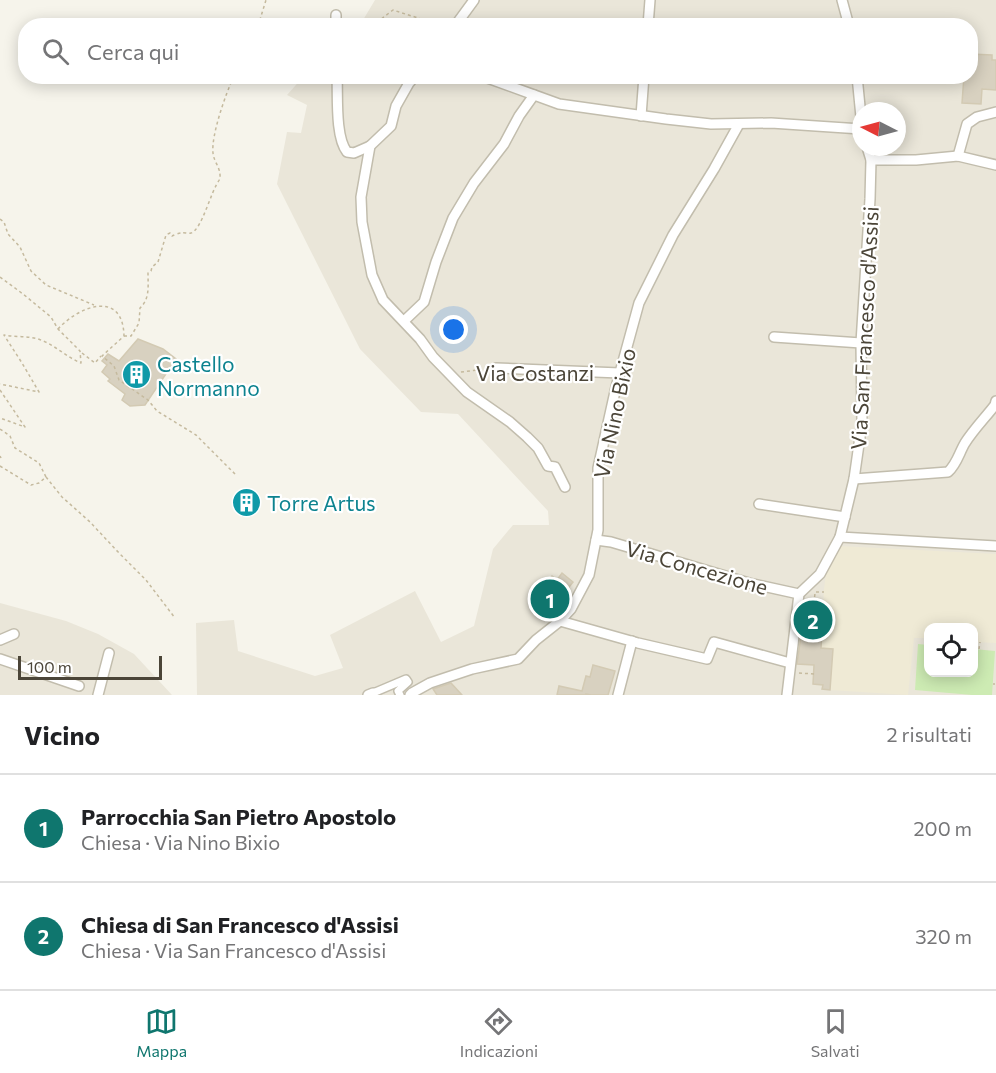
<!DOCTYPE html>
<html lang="it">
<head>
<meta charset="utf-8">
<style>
	:root { --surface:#fff; --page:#f2f2f2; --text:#202124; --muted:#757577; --line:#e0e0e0; --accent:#0f766e }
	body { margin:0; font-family:Commissioner,sans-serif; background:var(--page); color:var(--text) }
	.controls { position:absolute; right:18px; bottom:18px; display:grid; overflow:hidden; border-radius:12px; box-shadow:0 3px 15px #0003 }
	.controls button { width:54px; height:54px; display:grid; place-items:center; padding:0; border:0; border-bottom:2px solid var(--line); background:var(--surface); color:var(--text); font:30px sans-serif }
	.compass { position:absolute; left:852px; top:102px; width:54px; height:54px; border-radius:50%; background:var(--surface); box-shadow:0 3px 15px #0003; rotate:276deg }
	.scale { position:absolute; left:18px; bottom:15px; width:144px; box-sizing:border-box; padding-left:6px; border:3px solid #4b4538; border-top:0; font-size:16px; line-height:21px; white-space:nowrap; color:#4b4538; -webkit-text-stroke:4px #fff; paint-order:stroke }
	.you { position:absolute; left:454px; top:330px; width:21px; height:21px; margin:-15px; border:4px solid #fff; border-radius:50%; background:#1a73e8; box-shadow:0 0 0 9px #1a73e833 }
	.badge { display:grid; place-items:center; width:39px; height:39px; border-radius:50%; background:var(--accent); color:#fff; font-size:20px; font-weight:700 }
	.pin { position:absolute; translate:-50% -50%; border:3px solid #fff; box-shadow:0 2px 6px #0006 }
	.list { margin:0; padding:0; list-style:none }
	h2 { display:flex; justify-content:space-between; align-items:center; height:78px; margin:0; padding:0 24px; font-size:26px }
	h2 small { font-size:20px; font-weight:400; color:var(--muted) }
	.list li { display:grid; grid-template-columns:39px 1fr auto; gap:18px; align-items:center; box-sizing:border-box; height:108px; padding:0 24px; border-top:2px solid var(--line) }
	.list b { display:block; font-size:22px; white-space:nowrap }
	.list p { margin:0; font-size:20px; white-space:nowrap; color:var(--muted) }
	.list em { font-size:20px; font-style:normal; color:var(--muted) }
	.icon { flex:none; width:33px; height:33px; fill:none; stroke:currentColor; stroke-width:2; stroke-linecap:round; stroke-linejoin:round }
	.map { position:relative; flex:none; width:996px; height:695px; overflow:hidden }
	.search { position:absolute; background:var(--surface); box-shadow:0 3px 15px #0003; left:18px; right:18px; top:18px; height:66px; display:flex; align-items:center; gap:15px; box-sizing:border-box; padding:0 21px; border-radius:24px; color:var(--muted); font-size:22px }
	.sheet { height:294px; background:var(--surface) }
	nav { display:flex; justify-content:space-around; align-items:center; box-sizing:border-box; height:84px; border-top:2px solid var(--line); background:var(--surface); font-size:16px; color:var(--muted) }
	nav a { display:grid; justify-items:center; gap:3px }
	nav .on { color:var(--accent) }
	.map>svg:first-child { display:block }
	.residential { fill:#eae6d9; fill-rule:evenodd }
	.education { fill:#efead5 }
	.green { fill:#cdebb3 }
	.building { fill:#d8d1c0; stroke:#d3cab3; stroke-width:1.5 }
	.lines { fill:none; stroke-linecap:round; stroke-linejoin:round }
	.pedestrian-casing { stroke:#c2bdad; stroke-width:10 }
	.minor-casing { stroke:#c2bdad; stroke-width:12 }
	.path { stroke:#c5ba9e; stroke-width:1.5; stroke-dasharray:3 3; stroke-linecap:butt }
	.pedestrian { stroke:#fff; stroke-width:7 }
	.minor { stroke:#fff; stroke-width:9 }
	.labels { text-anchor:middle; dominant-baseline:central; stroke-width:4.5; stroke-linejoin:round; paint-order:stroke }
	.street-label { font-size:21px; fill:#4b4538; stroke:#fff }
	.culture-label { font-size:21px; fill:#0d838f; stroke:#fff; text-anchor:start }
</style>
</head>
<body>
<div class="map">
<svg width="996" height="695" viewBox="0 0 996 695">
	<rect width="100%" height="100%" fill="#f6f4eb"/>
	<g class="residential">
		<path d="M375 0H996V695H197L196 623 234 620 238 651 315 676 343 668 330 635 415 591 441 642 474 626 493 549 513 525H549L548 511 458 414 421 412 360 349 277 184 287 132 301 133 307 105 287 95 303 77H322L329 78 330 76H970V26L360 25ZM861 111H897V147H861ZM928 628H974V672H928Z"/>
		<path d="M0 603 66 621 98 634 134 654 172 695H0Z"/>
	</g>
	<path class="education" d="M839 546 996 554V643L974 642V628H928V638H914L908 695 830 690 833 649 821 648 824 589 827 566Z"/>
	<path class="green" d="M918 644 928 645V672H974V649L995 651 992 695H972L915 690Z"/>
	<g class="building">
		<path d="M970 54 992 55V60H996V90L982 89 981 104 962 103 964 76H970Z"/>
		<path d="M138 339 163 349 176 359 145 405 130 406 122 400 125 394 108 381 110 379 102 372 107 365 102 361 108 354 119 361Z"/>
		<circle cx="246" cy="502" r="12"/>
		<path d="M562 573 573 582 565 592 570 596 551 619 531 602 552 576 557 580Z"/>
		<path d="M805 602 824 603 821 648 833 649 830 690 822 689 823 685 813 684 814 665 797 664 801 636H802Z"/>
		<path d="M593 665 615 671 608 695H591L586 694V695H557L559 686 582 691 586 676 590 677Z"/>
		<path d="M451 683 462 695H437L433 689Z"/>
	</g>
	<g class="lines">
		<defs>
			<path id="pedestrian" d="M373 693 406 679 408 682 398 691 400 695"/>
			<g id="minor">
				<path d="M842 0 849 26"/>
				<path d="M336 26V15"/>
				<path d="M455 26 474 0"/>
				<path d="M648 26 650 0"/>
				<path d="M337 76C338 96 335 137 347 152L354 153 370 146"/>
				<path d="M415 76 409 83 396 106 391 126 370 146 361 197 362 222 372 275 383 300 420 339 433 357 467 392 510 422 527 437 538 448 548 466 555 467 565 487"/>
				<path d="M482 76 559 104 666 119 711 124 771 123 861 129"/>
				<path d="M857 76 861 117"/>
				<path d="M641 116 644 76"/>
				<path d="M958 156 967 124 977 117 996 112"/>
				<path d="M871 160H916L958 156 996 165"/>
				<path d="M404 321 424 302 436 262 453 218 474 183 504 144 519 116 534 95"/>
				<path d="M774 337 861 343"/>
				<path d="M496 368 620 373"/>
				<path d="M854 479 948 472C957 464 959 453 965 443 974 429 985 418 995 405L996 401"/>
				<path d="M759 504 845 517"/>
				<path d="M840 537 996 546"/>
				<path d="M596 540 611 542 749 583 799 594"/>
				<path d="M560 621 638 643 707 659 714 642 790 663"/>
				<path d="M0 640 14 634"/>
				<path d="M0 659 79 686"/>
				<path d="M98 695 109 653"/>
				<path d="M368 695 373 693"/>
				<path d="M410 695 412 693 430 683 472 669 518 659 536 640 560 621 571 609 589 575 598 530V468L616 387 639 303 673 235 714 169 739 124"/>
				<path d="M618 695 632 641"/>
				<path d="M787 695 799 594 820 574 840 537 854 479 862 423 861 343 870 199 871 160 867 147"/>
			</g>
		</defs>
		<use href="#pedestrian" class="pedestrian-casing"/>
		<use href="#minor" class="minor-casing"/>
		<g class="path">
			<path d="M258 26 266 0"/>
			<path d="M372 26 393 10 443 26"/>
			<path d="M0 219 4 222 8 234 20 247 31 271 46 285 94 305"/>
			<path d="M0 277 23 294 51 317 58 329 80 351 81 363C66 357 54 344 38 339 27 336 15 337 4 335L22 363 39 392 0 384"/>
			<path d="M58 329C80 305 123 290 124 336L102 356 114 366 119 380 148 400 157 411 196 435 236 475"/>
			<path d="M124 336H131L139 323 140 308C150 299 148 286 148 273L151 271 152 267 158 262 166 235 170 233 172 236C174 235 179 233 181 233 184 232 188 234 191 233 202 230 211 190 220 179 221 167 214 163 213 153 211 135 226 93 234 76"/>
			<path d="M82 353 95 363 101 356"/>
			<path d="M461 372 486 369"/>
			<path d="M0 390 25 427 0 418"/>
			<path d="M0 429 10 436 15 448 39 463 46 477 39 483 31 485 0 466"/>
			<path d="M0 456 1 458"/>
			<path d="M46 477 62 497 90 522 119 553 146 580 175 618"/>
			<path d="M816 592H824"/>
			<path d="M814 603 815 593"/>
			<path d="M979 649 980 642"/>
			<path d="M799 673 814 674"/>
			<path d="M993 684H995"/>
		</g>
		<use href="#pedestrian" class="pedestrian"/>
		<use href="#minor" class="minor"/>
	</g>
	<defs>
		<symbol id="building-disc" viewBox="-11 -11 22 22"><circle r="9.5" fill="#0f9aa8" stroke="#fff"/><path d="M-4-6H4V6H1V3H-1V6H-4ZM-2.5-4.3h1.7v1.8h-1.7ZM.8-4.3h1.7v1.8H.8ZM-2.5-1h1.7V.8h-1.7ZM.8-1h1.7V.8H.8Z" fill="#fff"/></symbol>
	</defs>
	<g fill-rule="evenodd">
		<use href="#building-disc" x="120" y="358" width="33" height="33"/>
		<use href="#building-disc" x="230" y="486" width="33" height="33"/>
	</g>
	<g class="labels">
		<g class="street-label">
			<text transform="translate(864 328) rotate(-87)">Via San Francesco d'Assisi</text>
			<text x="535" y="372">Via Costanzi</text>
			<text transform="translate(614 413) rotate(-78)">Via Nino Bixio</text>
			<text transform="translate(697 567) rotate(16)">Via Concezione</text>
		</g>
		<g class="culture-label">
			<text x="157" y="363">Castello<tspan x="157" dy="24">Normanno</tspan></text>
			<text x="267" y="502">Torre Artus</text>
		</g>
	</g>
</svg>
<div class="controls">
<button><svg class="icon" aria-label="locate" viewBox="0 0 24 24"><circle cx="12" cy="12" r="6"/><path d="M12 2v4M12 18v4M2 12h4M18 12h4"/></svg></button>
</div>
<svg class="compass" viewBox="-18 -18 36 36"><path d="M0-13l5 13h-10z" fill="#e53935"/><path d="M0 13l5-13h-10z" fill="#757577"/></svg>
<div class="scale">100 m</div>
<div class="you"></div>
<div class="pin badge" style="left:550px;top:599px">1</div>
<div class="pin badge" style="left:813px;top:620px">2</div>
<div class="search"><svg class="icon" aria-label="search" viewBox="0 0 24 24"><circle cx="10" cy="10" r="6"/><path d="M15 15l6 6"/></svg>Cerca qui</div>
</div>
<section class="sheet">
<h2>Vicino<small>2 risultati</small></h2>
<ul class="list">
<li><span class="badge">1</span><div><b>Parrocchia San Pietro Apostolo</b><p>Chiesa · Via Nino Bixio</p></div><em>200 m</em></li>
<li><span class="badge">2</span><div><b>Chiesa di San Francesco d'Assisi</b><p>Chiesa · Via San Francesco d'Assisi</p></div><em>320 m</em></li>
</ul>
</section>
<nav>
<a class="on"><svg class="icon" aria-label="map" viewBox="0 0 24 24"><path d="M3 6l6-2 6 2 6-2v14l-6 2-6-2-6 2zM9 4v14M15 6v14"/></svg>Mappa</a>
<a><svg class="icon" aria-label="directions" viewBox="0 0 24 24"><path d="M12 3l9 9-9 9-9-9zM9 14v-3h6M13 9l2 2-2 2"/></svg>Indicazioni</a>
<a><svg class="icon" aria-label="saved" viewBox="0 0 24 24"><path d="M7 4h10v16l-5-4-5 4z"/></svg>Salvati</a>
</nav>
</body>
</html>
